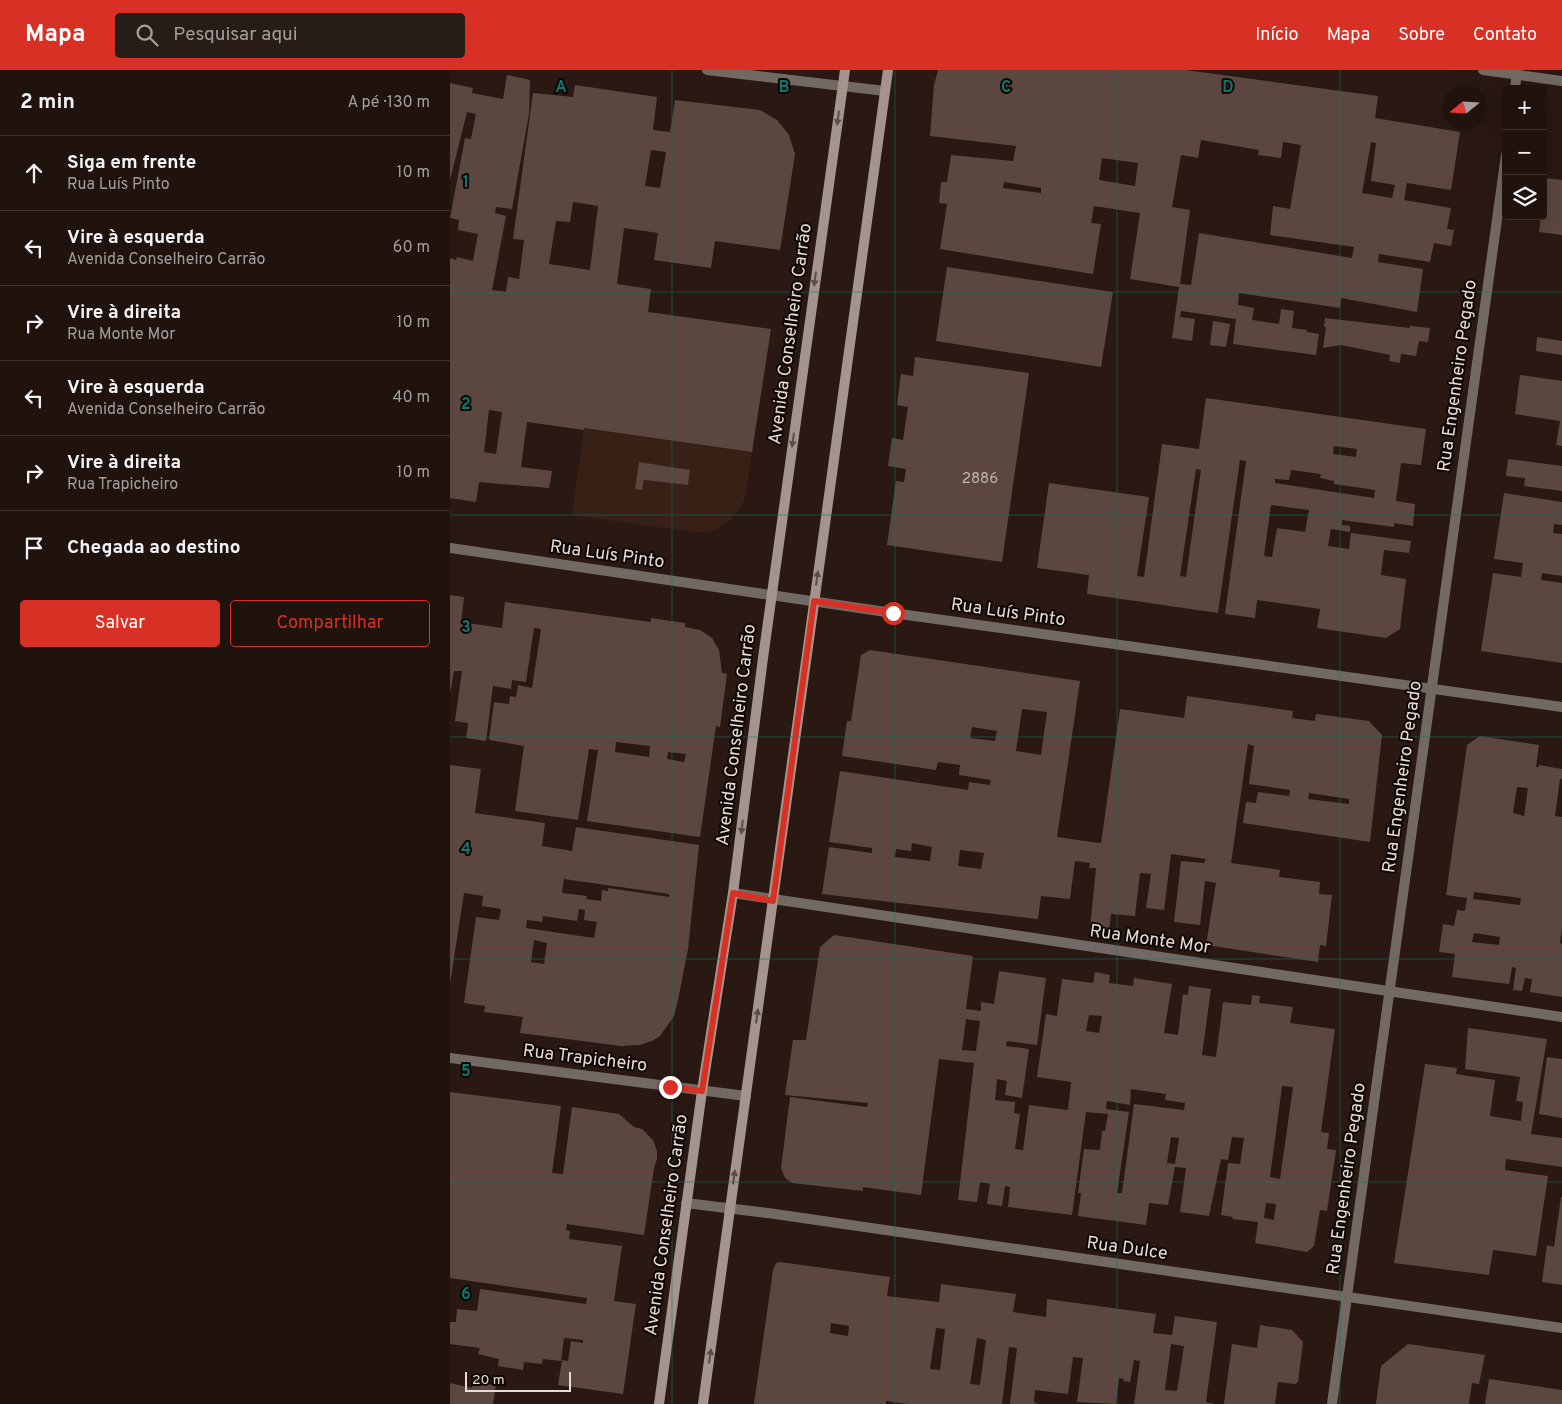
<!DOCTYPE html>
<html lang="pt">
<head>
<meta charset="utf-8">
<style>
	:root { --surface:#20130e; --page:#281c17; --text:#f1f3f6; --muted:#a29e9e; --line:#3d322e; --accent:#d93025 }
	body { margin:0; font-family:Overpass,sans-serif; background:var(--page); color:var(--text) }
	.controls { position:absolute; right:15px; top:15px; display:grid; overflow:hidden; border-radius:5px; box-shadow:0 5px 20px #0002 }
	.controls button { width:45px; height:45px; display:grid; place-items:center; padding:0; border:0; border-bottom:1px solid var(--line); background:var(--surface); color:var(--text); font:25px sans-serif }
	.compass { position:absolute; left:992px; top:15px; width:45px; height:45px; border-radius:50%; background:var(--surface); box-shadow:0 5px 20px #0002; rotate:252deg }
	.scale { position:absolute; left:15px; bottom:12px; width:106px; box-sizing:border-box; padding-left:5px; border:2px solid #e7dbd6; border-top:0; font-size:14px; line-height:18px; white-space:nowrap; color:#e7dbd6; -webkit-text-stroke:4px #0e0704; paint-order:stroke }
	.stop { position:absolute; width:15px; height:15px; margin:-11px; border:4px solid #d93025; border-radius:50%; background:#fff }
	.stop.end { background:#d93025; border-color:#fff; box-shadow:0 1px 5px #0008 }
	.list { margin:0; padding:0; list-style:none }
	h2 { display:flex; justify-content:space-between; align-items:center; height:65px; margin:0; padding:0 20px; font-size:21px }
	h2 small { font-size:16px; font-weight:400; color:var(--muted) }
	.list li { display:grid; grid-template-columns:32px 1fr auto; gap:15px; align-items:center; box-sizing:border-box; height:75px; padding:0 20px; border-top:1px solid var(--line) }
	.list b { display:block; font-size:19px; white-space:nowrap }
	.list p { margin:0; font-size:16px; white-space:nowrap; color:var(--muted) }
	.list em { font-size:16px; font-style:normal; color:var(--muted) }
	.actions { display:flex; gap:10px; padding:15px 20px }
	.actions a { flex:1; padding:11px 0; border:1px solid var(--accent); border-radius:5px; text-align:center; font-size:18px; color:var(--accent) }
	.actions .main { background:var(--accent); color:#fff }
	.icon { flex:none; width:28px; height:28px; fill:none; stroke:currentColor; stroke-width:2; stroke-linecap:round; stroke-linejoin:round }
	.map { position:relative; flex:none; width:1112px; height:1334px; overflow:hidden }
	header { display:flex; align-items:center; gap:30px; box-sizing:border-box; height:70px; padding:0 25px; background:var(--accent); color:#fff }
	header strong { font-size:24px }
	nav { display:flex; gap:28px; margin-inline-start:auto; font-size:18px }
	.search { width:350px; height:45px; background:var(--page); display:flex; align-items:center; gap:12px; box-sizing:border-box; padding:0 18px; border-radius:5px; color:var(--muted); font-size:19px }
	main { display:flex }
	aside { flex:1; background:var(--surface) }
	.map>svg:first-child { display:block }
	.built { fill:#372016; fill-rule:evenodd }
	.building { fill:#5b473f; fill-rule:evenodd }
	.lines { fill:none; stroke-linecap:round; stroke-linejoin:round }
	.street { stroke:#726965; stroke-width:10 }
	.secondary { stroke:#a3948d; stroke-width:10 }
	.oneway { fill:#584e48 }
	.route { stroke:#d93025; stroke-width:6 }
	.grid { fill:none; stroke:#0f766e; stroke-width:1; stroke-opacity:0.55 }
	.labels { text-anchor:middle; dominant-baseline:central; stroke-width:4; stroke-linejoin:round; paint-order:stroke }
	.number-label { font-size:15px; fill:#c4b6b0 }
	.street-label { font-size:18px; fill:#e7dbd6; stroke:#0e0704 }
	.grid-label { font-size:16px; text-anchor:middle; font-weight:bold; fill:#0f766e; stroke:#0e0704; stroke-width:4; stroke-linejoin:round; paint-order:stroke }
</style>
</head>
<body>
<header>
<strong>Mapa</strong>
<div class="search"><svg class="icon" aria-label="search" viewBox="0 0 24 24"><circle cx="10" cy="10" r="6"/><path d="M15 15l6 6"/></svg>Pesquisar aqui</div>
<nav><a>Início</a><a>Mapa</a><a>Sobre</a><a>Contato</a></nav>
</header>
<main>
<aside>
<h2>2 min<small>A pé · 130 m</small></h2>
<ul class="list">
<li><svg class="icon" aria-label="ahead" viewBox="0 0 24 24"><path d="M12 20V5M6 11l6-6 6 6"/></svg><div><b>Siga em frente</b><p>Rua Luís Pinto</p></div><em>10 m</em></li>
<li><svg class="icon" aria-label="left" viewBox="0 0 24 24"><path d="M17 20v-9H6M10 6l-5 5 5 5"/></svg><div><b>Vire à esquerda</b><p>Avenida Conselheiro Carrão</p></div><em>60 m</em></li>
<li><svg class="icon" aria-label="right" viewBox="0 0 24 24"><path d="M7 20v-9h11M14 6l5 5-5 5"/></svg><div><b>Vire à direita</b><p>Rua Monte Mor</p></div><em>10 m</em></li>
<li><svg class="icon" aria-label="left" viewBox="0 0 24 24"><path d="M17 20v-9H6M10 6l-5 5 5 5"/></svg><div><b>Vire à esquerda</b><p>Avenida Conselheiro Carrão</p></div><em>40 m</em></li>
<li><svg class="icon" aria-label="right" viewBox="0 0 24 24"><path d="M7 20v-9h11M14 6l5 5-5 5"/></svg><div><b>Vire à direita</b><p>Rua Trapicheiro</p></div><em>10 m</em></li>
<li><svg class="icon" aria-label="arrive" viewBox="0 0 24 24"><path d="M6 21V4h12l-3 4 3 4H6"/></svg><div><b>Chegada ao destino</b></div></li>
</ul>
<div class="actions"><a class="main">Salvar</a><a>Compartilhar</a></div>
</aside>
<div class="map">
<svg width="1112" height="1334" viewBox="0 0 1112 1334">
	<rect width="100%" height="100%" fill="#2a1912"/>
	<path class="built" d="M134 358 302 382 296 423 292 435 277 453 267 459 255 462H243L122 445ZM189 393 240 400 238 415 194 410 192 420 185 419Z"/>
	<g class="building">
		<path d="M488 0H736L928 26 925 48 1010 62 1001 120 957 113 954 130 1001 138 997 159 1004 160 1001 176 984 173 980 192 929 184 928 192 973 199 967 242 891 228 890 238 789 223 788 235 804 238 802 250 829 254 831 239 844 241 842 258 857 260V262L869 264 866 285 783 274 786 249 731 241 730 247 745 249 742 271 722 268 729 217 680 209 690 143 644 136 641 153 651 154 643 204 490 179 497 134 489 133 491 112H497L501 85 563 91 566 76 480 66 484 15ZM751 70 809 80 808 85 831 88 833 72 851 75 840 139 823 136 820 165 904 177 902 188 749 163 741 215 730 214 740 140 722 137 731 85 748 88ZM921 72 926 73 921 111 945 115 942 128 912 123ZM652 88 688 93 685 116 649 110ZM554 112 591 118V123L553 118Z"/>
		<path d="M57 5 80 10 79 44 62 139 46 137 45 143 56 146 42 220 56 222 58 207 69 209 74 170 63 169 83 23 123 27 125 15 207 27 203 60 220 62 225 30 310 40 327 50 339 65 345 84 330 180 265 171 261 198 204 190 208 163 174 158 167 214 201 219 198 242 321 259 302 382 134 358V360L77 352 71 397 102 401 99 418 29 412 26 432 0 428V188L6 190 7 187 23 191 28 164 8 160 9 150 0 148 15 68 21 69 26 44 17 42 0 110V13L23 18 22 23 53 29ZM201 80 216 82 210 118 195 116ZM123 132 148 136 140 200 99 194 106 151 120 152ZM39 340 52 342 46 384 34 382Z"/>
		<path d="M1096 108 1112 110V165L1089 162 1091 146H1093V130Z"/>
		<path d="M497 197 663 222 651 297 486 271Z"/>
		<path d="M875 248 960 258V256L980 258 978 272 969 271 966 286 951 284 950 293 939 291 940 285 891 275 873 278 876 257H874Z"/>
		<path d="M763 251 780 254 776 277 760 275Z"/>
		<path d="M1087 267 1112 271V285L1086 281Z"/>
		<path d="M465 287 579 303 552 492 437 475 446 411 454 412 456 399 438 396 442 368 453 370 458 337 447 335 451 304 463 306Z"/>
		<path d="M1070 305 1112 311V376L1106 375 1110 351 1065 344Z"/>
		<path d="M756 328 976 359 971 395 951 393 946 431 965 434 963 456 944 453V457L892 450V455L900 456V462L881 459 878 476 899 479 901 463 961 471 959 483 934 480 931 505 956 509 950 559 936 568 867 558 870 539 807 530 805 548 775 544 796 391 790 390 768 543 637 524 639 505 587 498 599 413 699 427 687 506 694 507 712 374 749 379ZM884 376 907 379 906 387 883 384ZM746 399 751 400 736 507 730 506ZM841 400 871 404 870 408 884 411V414L925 420 924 428 825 413V409L839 410ZM821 435 859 440 855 462 827 458 822 487 814 486Z"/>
		<path d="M1058 389 1112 396V421L1074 416 1075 408 1056 406Z"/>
		<path d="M189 392 240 400 238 415 194 410 192 420 185 419Z"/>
		<path d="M1054 423 1112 432V455L1104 454 1103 463 1112 464V506L1092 503 1091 510 1112 513V593L1031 581 1043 503 1071 507 1073 493 1044 489Z"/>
		<path d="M0 525 14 527 11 552 52 558 55 532 201 552V548L235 553V557L250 560 262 568 269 580 272 603 277 604 270 657 266 656 250 767 137 751 148 680 139 679 128 750 65 741 74 676 39 670 44 632 59 634 60 626 66 627 68 615 82 618 91 559 84 558 76 612 62 610 61 619 43 616 36 671 16 668 18 653 5 651 12 601H4L0 623ZM166 672 200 676 199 687 165 682ZM218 682 236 684 234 692 217 689Z"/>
		<path d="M420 580 630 611 607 767 649 773H651L670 639 734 648 737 626 843 641 842 648 865 651 866 644 919 651 932 665 920 772 793 753 796 732 806 733 808 722 839 726 840 720 799 714 804 676 798 674 781 793 830 800 829 807 870 812 869 824 882 825 876 876 870 875 868 892 756 875 766 813 755 811 750 855 724 852 731 791 754 793 756 789 721 784 714 840 696 838 701 804 690 803 685 846 661 844 659 861 640 858 646 798H639L640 793 625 791 620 829 591 826 588 849 372 824 379 777 422 783V778L379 772 390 701 518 720 519 712 540 715 541 710 509 705 510 695 488 692 486 700 392 686 397 651H401L411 585ZM572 639 597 642 591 685 566 681ZM522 657 547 661 545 671 520 668ZM859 723 899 729V734L858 729ZM462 773 482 777 480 791 444 787 446 779 461 781ZM510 780 534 783 531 799 508 796Z"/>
		<path d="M1030 666 1089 675 1086 697H1089V695L1112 699V709H1110L1105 746 1112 747V857L1110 873 1112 874V927L1080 922 1082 909 1075 908 1072 921 1063 920 1066 898 1062 897 1059 914 1002 907 1005 884 989 882 993 854 1004 856 1007 840 1015 841 1017 828 996 825 1017 675ZM1067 717 1078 718 1074 746 1063 743ZM1024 822 1071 828 1070 835 1023 829ZM1024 863 1050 867 1049 875 1022 872Z"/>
		<path d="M0 695 31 699 25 743 95 753 92 776 122 781 126 757 249 775 238 879 228 930 224 946 210 966 202 971 190 975 171 976 70 963 73 947 34 942 35 936 14 933 26 847 49 850 51 839 32 836 33 826 14 823 0 914ZM114 809 219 824V827L158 818V821L152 820 151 831 136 829 137 826 112 823ZM129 839 135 840 134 850 147 852 144 868 76 858 77 850 92 852 93 846 127 851ZM84 870 97 873 94 894 81 892Z"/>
		<path d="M384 865 523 886 516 939 531 941V932L544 934 549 901 596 908 587 975 557 971 556 976 579 979 572 1028 555 1025 557 1011 547 1009 545 1030 565 1032 564 1043 570 1044 565 1079 573 1080 579 1035 618 1040 621 1012 587 1007 596 944 607 946 612 909 643 913 645 902 660 905 659 913 683 916 684 908 722 914 714 963 728 965 733 924 738 925 739 916 761 919 752 985 766 987 773 932 801 935 802 925 810 926 809 933 843 937 840 953 885 959 871 1062 879 1063 877 1079 886 1080 877 1141 870 1140 864 1176 857 1182 805 1173 808 1152 782 1149 783 1147 771 1145 778 1093 790 1094 794 1068 782 1067 778 1090 771 1089 759 1146 730 1142 736 1098 725 1097 718 1135 699 1133 696 1155 628 1146 631 1123H628L634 1079 650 1080 652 1061H655L658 1044 636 1042 622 1145 558 1137 560 1117 555 1116 552 1136 537 1134 540 1114 530 1112 527 1132 508 1130 524 993 489 989 471 1125 413 1117V1121L342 1113 335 1108 331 1098 340 1027 417 1037 418 1033 335 1025 343 970H356L370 877ZM639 945 652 946 649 963 636 961ZM516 949 530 951 526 981 512 980ZM832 1016 843 1017 830 1109 820 1107ZM681 1019 716 1024 715 1030 735 1033 734 1040 684 1034 672 1123H667L679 1042 656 1039 657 1031 680 1035ZM721 1067 729 1068 725 1094 717 1093ZM816 1133 826 1134 824 1150 814 1148Z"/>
		<path d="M1018 958 1097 969 1081 1064 1112 1068V1097L1056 1089 1055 1100 1098 1106 1086 1186 1043 1180 1039 1205 944 1193 975 994 1007 998 1006 1004 1045 1010 1040 1046 1071 1051 1073 1032 1066 1031 1070 1007 1015 999Z"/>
		<path d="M1097 987 1112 989V1048L1089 1044Z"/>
		<path d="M0 1022 111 1036 102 1103 113 1104 122 1037 169 1044 184 1057 192 1059 203 1070 207 1081V1089L204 1098 194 1165 117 1154 116 1160 120 1161 119 1169 172 1176 164 1231 186 1234 173 1324 108 1315 112 1290 118 1291 121 1271 133 1273V1270L114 1268 111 1291 93 1289 92 1294 74 1292 73 1300 48 1296 49 1289 28 1284 30 1278 0 1274V1252H6L7 1239 27 1241 30 1219 136 1234 137 1228 0 1208Z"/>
		<path d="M1111 1127H1112V1215L1092 1212 1097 1175 1104 1177Z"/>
		<path d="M330 1192 440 1207 437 1226 489 1232 491 1214 566 1224 563 1242 596 1247 597 1229 706 1244 703 1263 722 1265 725 1246 767 1252 756 1332 765 1334H684L690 1291 684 1290 680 1312 673 1311 674 1309 669 1308 666 1334 627 1332 633 1288 623 1287 618 1324 585 1320 584 1332 588 1334H560L567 1278 559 1277 552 1334H458L436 1331V1334H304L323 1200 326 1193ZM381 1253 399 1256 398 1266 380 1263ZM486 1258 495 1259 490 1300 480 1299ZM527 1268 536 1270 530 1315 520 1314ZM721 1274 734 1276 727 1321 715 1320Z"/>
		<path d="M810 1255 842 1260 853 1272 848 1312 845 1314 828 1312 825 1334H774L782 1274 807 1278Z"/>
		<path d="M958 1274 1035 1285 1029 1314 1022 1313 1019 1334H926L931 1296Z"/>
		<path d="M1039 1309 1112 1320V1334H1035Z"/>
		<path d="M0 1313 22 1318V1313L46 1315 43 1334H0Z"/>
	</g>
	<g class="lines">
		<g class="street">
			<path d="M257 0 435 21"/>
			<path d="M1033 0 1112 11"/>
			<path d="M1065 19 1067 0"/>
			<path d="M0 478 443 543 1112 637"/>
			<path d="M283 823 1112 947"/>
			<path d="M0 988 296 1026"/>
			<path d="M236 1133 325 1144 1112 1258"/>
			<path d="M882 1334 1056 85"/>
		</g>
		<g class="secondary">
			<path d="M209 1334 252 1021 283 823 313 588 395 0"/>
			<path d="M253 1334 438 0"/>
		</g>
	</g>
	<defs><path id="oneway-solid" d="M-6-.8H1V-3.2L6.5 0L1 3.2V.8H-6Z" transform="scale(1.25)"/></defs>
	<g class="oneway">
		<use href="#oneway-solid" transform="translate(388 48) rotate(98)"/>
		<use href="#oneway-solid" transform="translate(365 209) rotate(98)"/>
		<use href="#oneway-solid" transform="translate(343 370) rotate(98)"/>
		<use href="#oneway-solid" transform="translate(367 508) rotate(-82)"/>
		<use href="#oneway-solid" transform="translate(292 757) rotate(97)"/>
		<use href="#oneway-solid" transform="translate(307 946) rotate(-82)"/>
		<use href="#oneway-solid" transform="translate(284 1107) rotate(-82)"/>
		<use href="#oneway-solid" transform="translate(260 1286) rotate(-82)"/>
	</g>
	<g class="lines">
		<path class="route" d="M220 1017 252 1021 283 823 323 831 364 531 443 543"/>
	</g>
	<path class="grid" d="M222 0V1334M445 0V1334M667 0V1334M890 0V1334M0 222H1112M0 445H1112M0 667H1112M0 889H1112M0 1112H1112"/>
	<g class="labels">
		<g class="number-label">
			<text x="530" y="409">2886</text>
		</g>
		<g class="street-label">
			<text transform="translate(341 264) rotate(-82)">Avenida Conselheiro Carrão</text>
			<text transform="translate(1008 306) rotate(-82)">Rua Engenheiro Pegado</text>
			<text transform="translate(157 485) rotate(8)">Rua Luís Pinto</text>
			<text transform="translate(558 543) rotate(8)">Rua Luís Pinto</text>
			<text transform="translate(287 665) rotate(-83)">Avenida Conselheiro Carrão</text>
			<text transform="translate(953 707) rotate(-82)">Rua Engenheiro Pegado</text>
			<text transform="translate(700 870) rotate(8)">Rua Monte Mor</text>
			<text transform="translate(135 989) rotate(7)">Rua Trapicheiro</text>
			<text transform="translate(897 1109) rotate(-82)">Rua Engenheiro Pegado</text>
			<text transform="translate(217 1155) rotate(-82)">Avenida Conselheiro Carrão</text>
			<text transform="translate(677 1179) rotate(8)">Rua Dulce</text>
		</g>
	</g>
	<g class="grid-label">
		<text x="111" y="22">A</text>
		<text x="334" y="22">B</text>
		<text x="556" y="22">C</text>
		<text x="778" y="22">D</text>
		<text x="16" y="117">1</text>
		<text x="16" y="339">2</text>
		<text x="16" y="562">3</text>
		<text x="16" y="784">4</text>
		<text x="16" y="1006">5</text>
		<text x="16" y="1229">6</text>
	</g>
</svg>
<div class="controls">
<button>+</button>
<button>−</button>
<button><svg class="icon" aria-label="layers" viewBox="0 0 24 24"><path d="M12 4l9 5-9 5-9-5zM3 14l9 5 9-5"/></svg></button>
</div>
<svg class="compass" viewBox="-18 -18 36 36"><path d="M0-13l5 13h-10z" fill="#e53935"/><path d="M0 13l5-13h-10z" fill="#a29e9e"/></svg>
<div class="scale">20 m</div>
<div class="stop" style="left:443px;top:543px"></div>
<div class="stop end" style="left:220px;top:1017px"></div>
</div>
</main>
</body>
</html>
